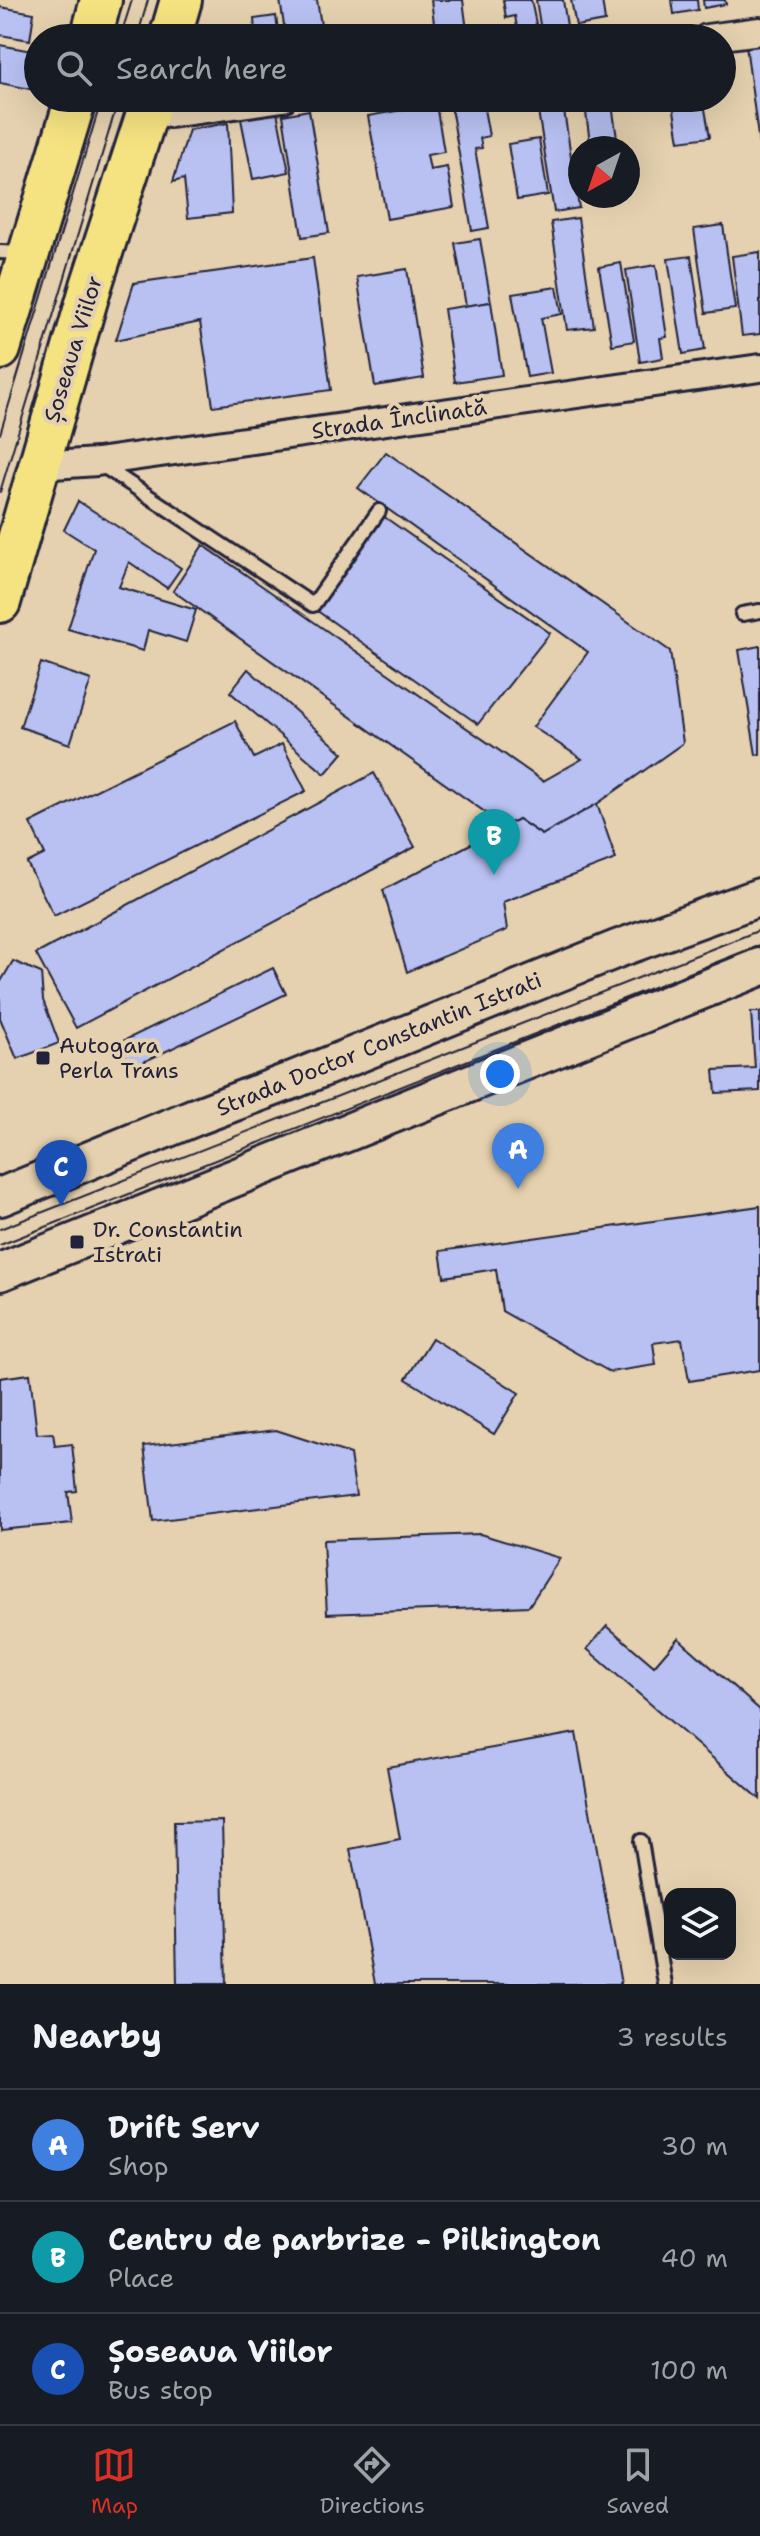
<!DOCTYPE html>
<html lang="en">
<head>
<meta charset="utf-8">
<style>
	:root { --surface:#171b24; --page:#242831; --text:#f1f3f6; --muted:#9ea1a6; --line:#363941; --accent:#d93025 }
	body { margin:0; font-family:"Shantell Sans",sans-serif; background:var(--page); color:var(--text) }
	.controls { position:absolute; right:24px; bottom:24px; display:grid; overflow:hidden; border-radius:16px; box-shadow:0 8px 32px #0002 }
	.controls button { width:72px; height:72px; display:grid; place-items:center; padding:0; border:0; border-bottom:2px solid var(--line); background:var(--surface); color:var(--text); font:40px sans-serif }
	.compass { position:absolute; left:568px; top:136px; width:72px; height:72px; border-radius:50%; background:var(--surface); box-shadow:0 8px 32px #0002; rotate:220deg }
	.you { position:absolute; left:500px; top:1074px; width:28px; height:28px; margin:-20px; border:6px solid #fff; border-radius:50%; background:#1a73e8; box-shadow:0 0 0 12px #1a73e833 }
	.badge { display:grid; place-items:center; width:52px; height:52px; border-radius:50%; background:var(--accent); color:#fff; font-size:26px; font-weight:700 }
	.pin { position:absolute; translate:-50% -66px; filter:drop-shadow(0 2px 4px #0008) }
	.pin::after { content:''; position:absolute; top:42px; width:28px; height:24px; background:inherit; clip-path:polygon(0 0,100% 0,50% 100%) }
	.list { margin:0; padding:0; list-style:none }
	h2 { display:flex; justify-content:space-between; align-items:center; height:104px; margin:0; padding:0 32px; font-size:34px }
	h2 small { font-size:26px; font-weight:400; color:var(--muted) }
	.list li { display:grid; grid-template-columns:52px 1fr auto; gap:24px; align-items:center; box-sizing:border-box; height:112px; padding:0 32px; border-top:2px solid var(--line) }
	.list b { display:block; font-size:30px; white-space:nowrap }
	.list p { margin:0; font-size:26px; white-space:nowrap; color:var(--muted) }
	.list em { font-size:26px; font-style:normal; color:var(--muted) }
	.icon { flex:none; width:44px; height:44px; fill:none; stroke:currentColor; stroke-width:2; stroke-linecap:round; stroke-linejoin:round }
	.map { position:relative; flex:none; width:760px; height:1984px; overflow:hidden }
	.search { position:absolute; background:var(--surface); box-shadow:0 8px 32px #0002; left:24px; right:24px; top:24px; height:88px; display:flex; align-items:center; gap:20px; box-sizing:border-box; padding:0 28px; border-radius:44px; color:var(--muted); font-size:30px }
	.sheet { height:440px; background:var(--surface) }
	nav { display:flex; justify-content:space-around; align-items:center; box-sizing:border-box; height:112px; border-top:2px solid var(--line); background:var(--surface); font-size:22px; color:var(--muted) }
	nav a { display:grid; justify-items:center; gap:4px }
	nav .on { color:var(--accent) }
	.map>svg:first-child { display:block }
	.building { fill:#b8c1f2; stroke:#22223b; stroke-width:2 }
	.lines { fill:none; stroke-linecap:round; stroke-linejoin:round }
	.service-casing { stroke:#22223b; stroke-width:18 }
	.minor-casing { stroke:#22223b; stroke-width:32 }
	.secondary-casing { stroke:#22223b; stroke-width:42 }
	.primary-casing { stroke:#22223b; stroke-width:46 }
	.service { stroke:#e5d1af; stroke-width:12 }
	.minor { stroke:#e5d1af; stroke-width:26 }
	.secondary { stroke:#e5d1af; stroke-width:36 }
	.primary { stroke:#f5e382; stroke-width:40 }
	.tram { stroke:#22223b; stroke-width:2 }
	.poi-dot { fill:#22223b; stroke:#e5d1af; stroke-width:3 }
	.labels { text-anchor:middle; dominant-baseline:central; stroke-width:8; stroke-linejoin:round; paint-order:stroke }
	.street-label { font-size:22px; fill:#22223b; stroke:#e5d1af }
	.poi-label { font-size:22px; fill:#22223b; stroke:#e5d1af; text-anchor:start }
</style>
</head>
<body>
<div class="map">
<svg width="760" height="1984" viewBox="0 0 760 1984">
	<rect width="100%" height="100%" fill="#e5d1af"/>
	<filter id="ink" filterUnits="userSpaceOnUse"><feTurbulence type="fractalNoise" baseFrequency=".0125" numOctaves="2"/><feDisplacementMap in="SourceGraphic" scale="16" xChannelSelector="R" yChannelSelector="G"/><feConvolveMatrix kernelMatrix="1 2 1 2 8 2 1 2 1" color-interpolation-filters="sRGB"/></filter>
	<g filter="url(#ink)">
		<g class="building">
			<path d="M280 0H317L323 38H286Z"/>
			<path d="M431 0H463L468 38H436Z"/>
			<path d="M503 0H531L537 29 518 33 515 16 506 18Z"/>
			<path d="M536 0H563L567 26 541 31Z"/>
			<path d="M571 0H602L605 21 576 26Z"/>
			<path d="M672 0H697L698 10 674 14Z"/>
			<path d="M703 0H725L726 4 704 8Z"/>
			<path d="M0 7 34 13 30 40 0 35Z"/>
			<path d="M276 16 279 38H224V36L255 31 254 19Z"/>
			<path d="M760 43V152L746 45Z"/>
			<path d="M0 45 37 52 30 89 0 83Z"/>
			<path d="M468 98H482L489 136 480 138 482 148 475 149 489 228 472 231 450 101Z"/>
			<path d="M536 98H562L579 208 554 212Z"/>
			<path d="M584 98H611L617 138 590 142Z"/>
			<path d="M672 98H703L710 137 679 141Z"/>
			<path d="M436 104 444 152 427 155 430 170 447 167 454 207 387 219 368 116Z"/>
			<path d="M309 110 329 233 302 237 283 115Z"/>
			<path d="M277 112 289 172 253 179 241 119Z"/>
			<path d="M228 123 232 213 188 218 184 179 173 182 189 130Z"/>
			<path d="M539 139 548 195 517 200 508 144Z"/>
			<path d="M578 218 594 327 567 330 551 222Z"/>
			<path d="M723 225 735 309 706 313 694 229Z"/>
			<path d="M480 239 491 302 466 306 455 243Z"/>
			<path d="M760 252V334L742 336 732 256Z"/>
			<path d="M691 256 705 350 683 354 668 259Z"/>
			<path d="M313 258 331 390 213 406 200 322 116 340 134 283Z"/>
			<path d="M621 263 634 341 612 345 599 267Z"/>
			<path d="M656 265 667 337 660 338 663 358 640 362 626 270Z"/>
			<path d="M407 269 424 378 375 386 357 277Z"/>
			<path d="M557 287 562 314 541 318 551 373 527 377 512 294Z"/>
			<path d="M491 302 502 375 455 382 444 309Z"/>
			<path d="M386 452 670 651 683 743 597 804 542 835 518 819 506 827 173 591 203 545 543 781 582 759 533 727 588 652 358 488Z"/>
			<path d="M78 501 181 568 167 588 129 562 119 587 196 610 186 642 148 630 143 651 68 629 94 549 64 530Z"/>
			<path d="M383 516 550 633 478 724 316 610Z"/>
			<path d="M760 646V754L756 755 739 650Z"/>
			<path d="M41 663 91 680 70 744 20 727Z"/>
			<path d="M248 669 343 753 325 774 230 692Z"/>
			<path d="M235 721 254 758 282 744 306 791 54 916 27 863 45 854 30 823Z"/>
			<path d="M374 773 415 847 76 1028 36 954Z"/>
			<path d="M597 804 616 859 503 902 507 930 407 972 383 890 518 819 542 835Z"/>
			<path d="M13 961 41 973 43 1000 59 1043 17 1059 0 1018V983Z"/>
			<path d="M273 968 286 994 131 1068 119 1043Z"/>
			<path d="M751 1012H760V1091L716 1093 714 1070 755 1068Z"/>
			<path d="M760 1206V1370L689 1381 682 1339 653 1343 656 1365 610 1372 502 1311 496 1269 444 1277 440 1251Z"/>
			<path d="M432 1338 519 1393 494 1434 406 1379Z"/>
			<path d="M30 1374 37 1434 53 1433 55 1446 72 1444 77 1491 68 1492 72 1523 0 1530V1378Z"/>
			<path d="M276 1430 350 1454 356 1496 153 1521 144 1446Z"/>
			<path d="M480 1534 560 1558 529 1606 327 1614 323 1540Z"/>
			<path d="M607 1626 654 1666 678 1638 760 1710V1799L587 1649Z"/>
			<path d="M576 1733 621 1984H375L350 1849 400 1839 387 1767Z"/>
			<path d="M222 1821 226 1984H177L174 1822Z"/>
		</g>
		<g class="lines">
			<defs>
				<g id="service">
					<path d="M0 252 21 253"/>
					<path d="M103 466 313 605 379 511"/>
					<path d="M742 614 760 611"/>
					<path d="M641 1841 665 1984"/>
				</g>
				<g id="minor">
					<path d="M707 38 760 31"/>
					<path d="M149 108 170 114 283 98"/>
					<path d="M38 466 97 462 760 368"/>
				</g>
				<g id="secondary">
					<path d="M0 1197 195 1117 293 1080 617 949 760 897"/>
					<path d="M0 1272 760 967"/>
				</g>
				<g id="primary">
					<path d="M91 38 101 0"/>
					<path d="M170 38 181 0"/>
					<path d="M0 349 76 98"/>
					<path d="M0 602 91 286 152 98"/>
				</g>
			</defs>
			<use href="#service" class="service-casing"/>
			<use href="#minor" class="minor-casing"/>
			<use href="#secondary" class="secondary-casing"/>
			<use href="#primary" class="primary-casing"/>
			<use href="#service" class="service"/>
			<use href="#minor" class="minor"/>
			<use href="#secondary" class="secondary"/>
			<use href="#primary" class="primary"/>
			<g class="tram">
				<path d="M120 38 132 0"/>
				<path d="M137 38 148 0"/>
				<path d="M0 434 102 98"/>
				<path d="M0 492 119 98"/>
				<path d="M0 1229 760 930"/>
				<path d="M0 1245 760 945"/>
			</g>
		</g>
	</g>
	<g class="poi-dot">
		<rect x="35" y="1050" width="16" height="16" rx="4"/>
		<rect x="69" y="1234" width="16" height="16" rx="4"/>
	</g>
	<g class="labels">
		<g class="street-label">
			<text transform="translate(73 349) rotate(-73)">Șoseaua Viilor</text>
			<text transform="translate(399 419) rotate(-8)">Strada Înclinată</text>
			<text transform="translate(379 1044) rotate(-22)">Strada Doctor Constantin Istrati</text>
		</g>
		<g class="poi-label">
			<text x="59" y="1045">Autogara<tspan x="59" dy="25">Perla Trans</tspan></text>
			<text x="93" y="1229">Dr. Constantin<tspan x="93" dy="25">Istrati</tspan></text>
		</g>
	</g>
</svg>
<div class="controls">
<button><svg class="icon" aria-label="layers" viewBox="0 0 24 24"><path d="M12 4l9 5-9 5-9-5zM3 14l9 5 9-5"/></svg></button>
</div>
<svg class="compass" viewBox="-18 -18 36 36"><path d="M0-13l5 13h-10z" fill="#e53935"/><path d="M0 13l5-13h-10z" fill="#9ea1a6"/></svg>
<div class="you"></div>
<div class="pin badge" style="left:518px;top:1189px;background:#3f7fe0">A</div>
<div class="pin badge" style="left:494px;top:875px;background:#0f9aa8">B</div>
<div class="pin badge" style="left:61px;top:1206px;background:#1a4fb4">C</div>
<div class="search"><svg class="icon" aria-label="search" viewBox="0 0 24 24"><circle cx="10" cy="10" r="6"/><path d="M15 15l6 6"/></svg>Search here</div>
</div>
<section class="sheet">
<h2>Nearby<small>3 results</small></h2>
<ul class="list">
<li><span class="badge" style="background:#3f7fe0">A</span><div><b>Drift Serv</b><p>Shop</p></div><em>30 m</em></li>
<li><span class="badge" style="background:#0f9aa8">B</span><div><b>Centru de parbrize - Pilkington</b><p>Place</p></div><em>40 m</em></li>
<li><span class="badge" style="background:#1a4fb4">C</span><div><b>Șoseaua Viilor</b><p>Bus stop</p></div><em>100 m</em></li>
</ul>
</section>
<nav>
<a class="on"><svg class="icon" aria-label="map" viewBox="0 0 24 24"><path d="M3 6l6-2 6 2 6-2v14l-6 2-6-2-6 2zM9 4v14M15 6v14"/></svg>Map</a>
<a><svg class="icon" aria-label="directions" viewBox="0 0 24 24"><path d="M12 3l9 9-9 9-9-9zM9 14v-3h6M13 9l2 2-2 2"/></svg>Directions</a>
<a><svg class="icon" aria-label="saved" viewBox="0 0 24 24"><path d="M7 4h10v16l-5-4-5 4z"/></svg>Saved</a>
</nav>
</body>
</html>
